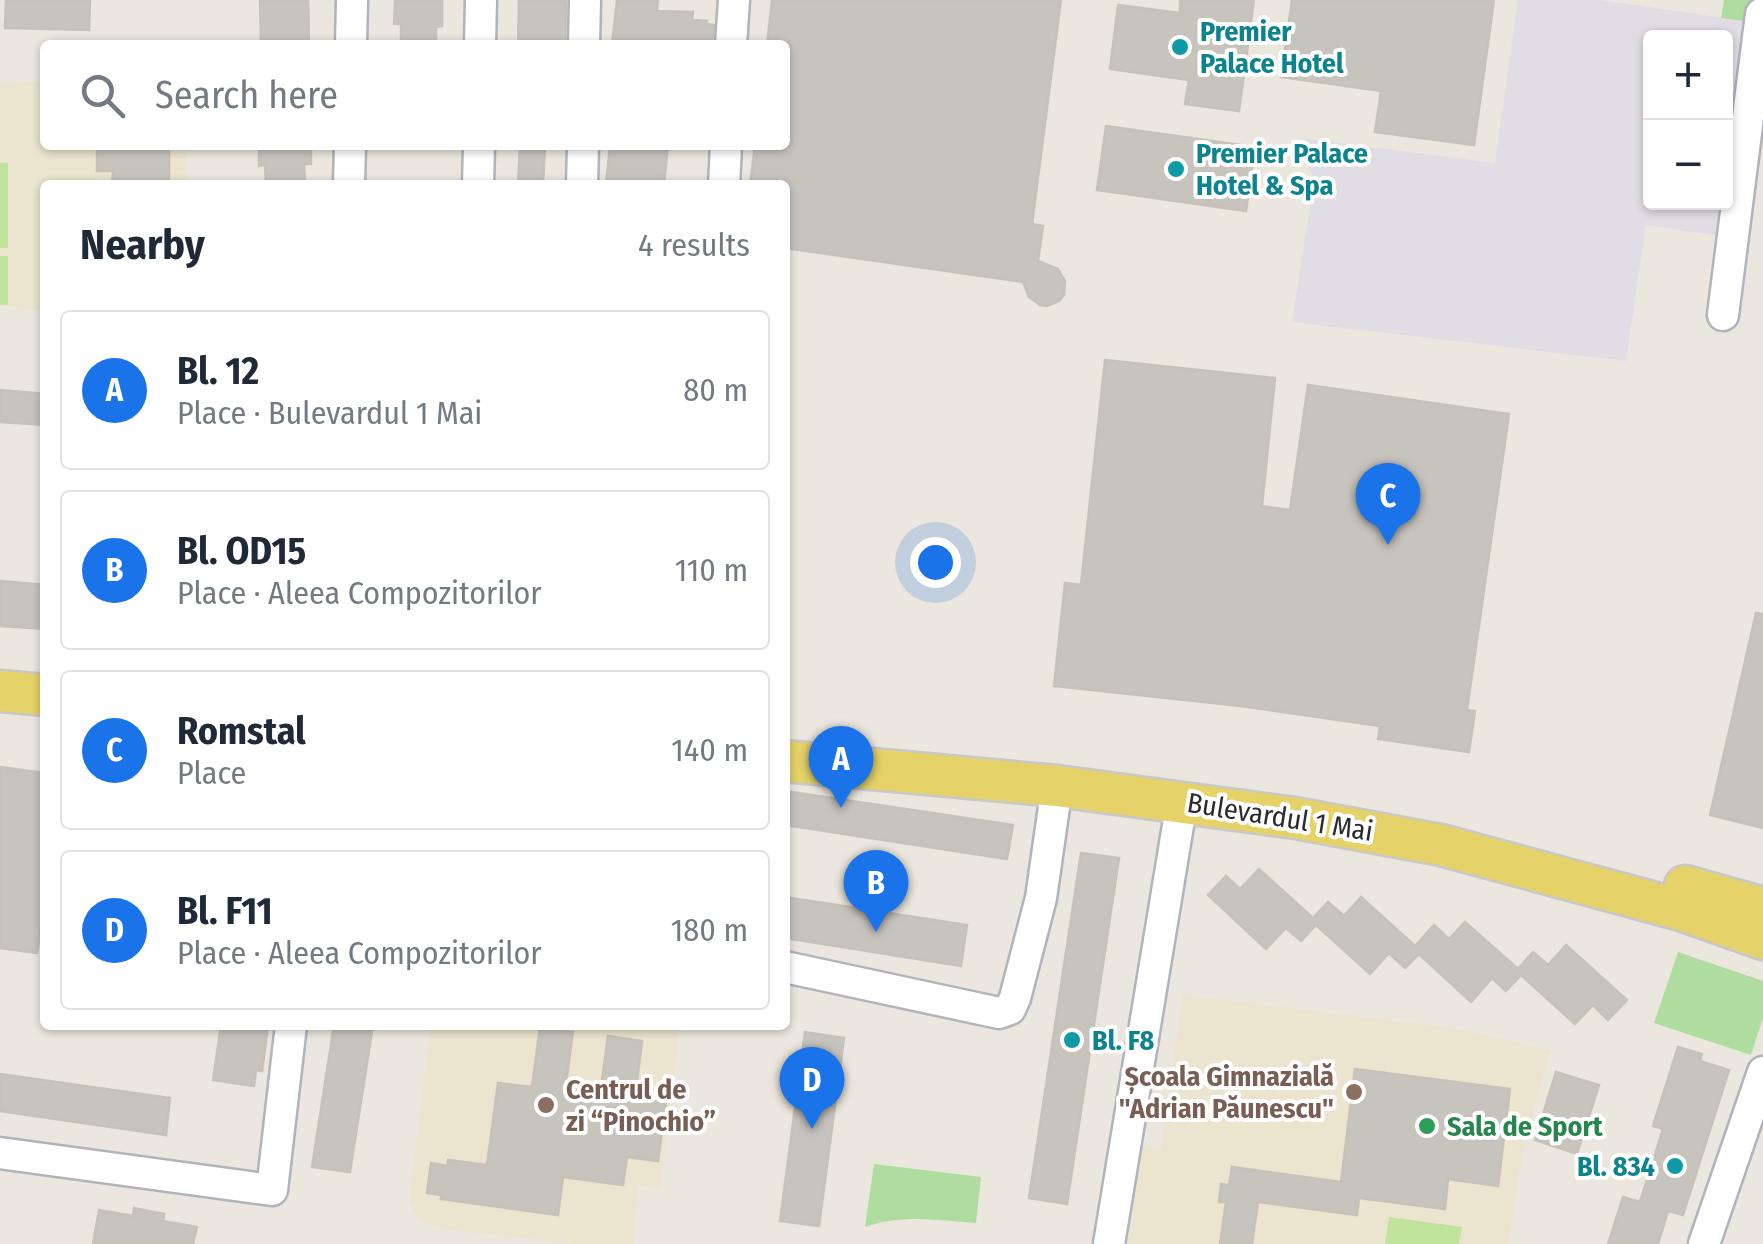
<!DOCTYPE html>
<html lang="en">
<head>
<meta charset="utf-8">
<style>
	:root { --surface:#fff; --page:#f2f2f3; --text:#1f2937; --muted:#747a83; --line:#e0e1e3; --accent:#1a73e8 }
	body { margin:0; font-family:"Fira Sans Condensed",sans-serif; background:var(--page); color:var(--text) }
	.controls { position:absolute; right:30px; top:30px; display:grid; overflow:hidden; border-radius:10px; box-shadow:0 2px 8px #0004 }
	.controls button { width:90px; height:90px; display:grid; place-items:center; padding:0; border:0; border-bottom:2px solid var(--line); background:var(--surface); color:var(--text); font:50px sans-serif }
	.you { position:absolute; left:935px; top:562px; width:35px; height:35px; margin:-25px; border:8px solid #fff; border-radius:50%; background:#1a73e8; box-shadow:0 0 0 15px #1a73e833 }
	.badge { display:grid; place-items:center; width:65px; height:65px; border-radius:50%; background:var(--accent); color:#fff; font-size:32px; font-weight:700 }
	.pin { position:absolute; translate:-50% -82px; filter:drop-shadow(0 2px 5px #0008) }
	.pin::after { content:''; position:absolute; top:52px; width:35px; height:30px; background:inherit; clip-path:polygon(0 0,100% 0,50% 100%) }
	.list { margin:0; padding:0; list-style:none }
	h2 { display:flex; justify-content:space-between; align-items:center; height:130px; margin:0; padding:0 40px; font-size:42px }
	h2 small { font-size:32px; font-weight:400; color:var(--muted) }
	.list li { display:grid; grid-template-columns:65px 1fr auto; gap:30px; align-items:center; box-sizing:border-box; height:160px; margin:0 20px 20px; padding:0 20px; border:2px solid var(--line); border-radius:10px }
	.list b { display:block; font-size:38px; white-space:nowrap }
	.list p { margin:0; font-size:32px; white-space:nowrap; color:var(--muted) }
	.list em { font-size:32px; font-style:normal; color:var(--muted) }
	.icon { flex:none; width:55px; height:55px; fill:none; stroke:currentColor; stroke-width:2; stroke-linecap:round; stroke-linejoin:round }
	.map { position:relative; flex:none; width:1763px; height:1244px; overflow:hidden }
	.search { position:absolute; background:var(--surface); box-shadow:0 2px 8px #0004; left:40px; top:40px; width:750px; height:110px; display:flex; align-items:center; gap:25px; box-sizing:border-box; padding:0 35px; border-radius:10px; color:var(--muted); font-size:38px }
	.panel { position:absolute; background:var(--surface); box-shadow:0 2px 8px #0004; left:40px; top:180px; width:750px; height:850px; border-radius:10px }
	.map>svg:first-child { display:block }
	.industrial { fill:#e0dee4 }
	.education { fill:#ebe4cf }
	.green { fill:#afdd9f }
	.pitch { fill:#c0e49c }
	.building { fill:#c7c3bd; stroke:#c7c2b8; stroke-width:2.5 }
	.lines { fill:none; stroke-linecap:round; stroke-linejoin:round }
	.minor-casing { stroke:#b1b3bd; stroke-width:35 }
	.major-casing { stroke:#c8c8c8; stroke-width:45 }
	.minor { stroke:#fff; stroke-width:30 }
	.major { stroke:#e5d269; stroke-width:40 }
	.culture-dot { fill:#0f9aa8; stroke:#fff; stroke-width:4 }
	.education-dot { fill:#8d6e63; stroke:#fff; stroke-width:4 }
	.leisure-dot { fill:#2e9e5b; stroke:#fff; stroke-width:4 }
	.labels { text-anchor:middle; dominant-baseline:central; stroke-width:8; stroke-linejoin:round; paint-order:stroke }
	.culture-label { font-size:28px; font-weight:bold; fill:#0d838f; stroke:#fff; text-anchor:start }
	.street-label { font-size:28px; fill:#2b2b2b; stroke:#fff }
	.education-label { font-size:28px; font-weight:bold; fill:#785e54; stroke:#fff; text-anchor:end }
	.leisure-label { font-size:28px; font-weight:bold; fill:#27864d; stroke:#fff; text-anchor:start }
</style>
</head>
<body>
<div class="map">
<svg width="1763" height="1244" viewBox="0 0 1763 1244">
	<rect width="100%" height="100%" fill="#ebe7de"/>
	<path class="industrial" d="M1518 0H1601L1744 21 1726 187V38H1650V202L1724 203 1720 236 1646 225 1626 361 1292 322 1314 180 1300 138 1495 163Z"/>
	<g class="education">
		<path d="M45 81V145H185L186 185H45V312L0 305V84Z"/>
		<path d="M1183 995 1454 1028 1550 1050 1527 1134 1518 1178 1509 1244H1126L1143 1147 1161 1149Z"/>
		<path d="M431 1025H680L660 1188 638 1186 633 1244H574L451 1230 428 1224 419 1218 409 1201Z"/>
	</g>
	<g class="green">
		<path d="M1724 0H1761L1744 21 1721 18Z"/>
		<path d="M1678 952 1763 981V1018L1751 1055 1654 1023Z"/>
		<path d="M874 1164 981 1177 976 1223C938 1220 901 1214 865 1227Z"/>
	</g>
	<g class="pitch">
		<rect x="0" y="163" width="8" height="85"/>
		<rect x="0" y="256" width="8" height="49"/>
		<path d="M1389 1217 1462 1227 1459 1244H1385Z"/>
	</g>
	<g class="building">
		<path d="M6 0H90L89 30 5 28Z"/>
		<path d="M260 0H308L309 42H302V45L261 44Z"/>
		<path d="M395 0H442V26L436 27V45H401V24H394Z"/>
		<path d="M519 0H566L565 45H518Z"/>
		<path d="M617 0H658L657 11 693 12 692 20 707 21 706 24 714 25 712 42 659 39 658 45H612Z"/>
		<path d="M772 0H1061L1032 224 1043 226 1038 261 1058 269 1065 281 1064 295 1059 301 1047 306 1040 305 1029 297 1023 282 785 248V185H750L755 145H785V45H767Z"/>
		<path d="M1180 0H1254L1239 111 1185 104 1189 80 1110 69 1118 5 1180 13Z"/>
		<path d="M1292 0H1494L1474 145 1375 132 1381 91 1281 77Z"/>
		<path d="M1106 126 1255 147 1246 211 1097 190Z"/>
		<path d="M97 145H169V185H112L113 171H97Z"/>
		<path d="M259 145H311V164H304L305 185H266L265 165 259 166Z"/>
		<path d="M520 145H545L543 185H518Z"/>
		<path d="M610 145H668L664 185H606Z"/>
		<path d="M1105 360 1275 378 1262 506 1290 510 1308 385 1509 414 1467 710 1475 711 1469 752 1378 739 1380 726 1240 706 1054 686 1065 583 1081 585Z"/>
		<path d="M0 390 45 394V425L0 422Z"/>
		<path d="M0 581 45 585V629L0 626Z"/>
		<path d="M1756 613 1763 614V828L1710 815Z"/>
		<path d="M0 767 45 773V902L37 953 0 948Z"/>
		<path d="M785 791 1013 825 1007 859 785 825Z"/>
		<path d="M1081 853 1119 858 1067 1204 1029 1198Z"/>
		<path d="M1259 869 1313 918 1328 902 1344 916 1361 897 1415 946 1434 925 1449 939 1465 922 1518 969 1533 952 1548 965 1566 945 1627 1000 1608 1020 1593 1005 1575 1024 1521 975 1506 991 1492 978 1471 1002 1419 954 1405 968 1389 953 1370 974 1316 925 1301 941 1286 928 1266 949 1208 895 1226 876 1240 889Z"/>
		<path d="M785 897 967 925 961 966 785 938Z"/>
		<path d="M221 1025H268L262 1071 256 1070 254 1086 213 1080Z"/>
		<path d="M334 1025H373L350 1172 312 1167Z"/>
		<path d="M540 1027 573 1032 566 1083 601 1088 608 1036 642 1041 635 1098 666 1102 658 1161 627 1157 623 1185 563 1177 558 1215 441 1199V1195L427 1193 431 1163 447 1166 448 1160 487 1165 498 1083 532 1087Z"/>
		<path d="M805 1032 844 1038 819 1226 780 1221Z"/>
		<path d="M1678 1047 1702 1054 1700 1061 1729 1070 1683 1215 1668 1211 1658 1244H1608L1623 1197 1640 1202 1663 1129 1653 1126Z"/>
		<path d="M1355 1069 1510 1089 1498 1186 1448 1179 1445 1209 1359 1198 1357 1215 1258 1202 1252 1244H1220L1226 1202H1219L1221 1184 1229 1185 1232 1167 1341 1182Z"/>
		<path d="M1556 1072 1599 1085 1577 1154 1535 1140Z"/>
		<path d="M0 1074 170 1098 166 1135 0 1111Z"/>
		<path d="M134 1208 164 1214 163 1221 197 1227 193 1244H93L99 1210 133 1216Z"/>
	</g>
	<g class="lines">
		<defs>
			<g id="minor">
				<path d="M351 45 352 0"/>
				<path d="M480 45 481 0"/>
				<path d="M584 45 585 0"/>
				<path d="M731 45 734 0"/>
				<path d="M349 185 350 145"/>
				<path d="M478 185 479 145"/>
				<path d="M582 185 583 145"/>
				<path d="M724 185 726 145"/>
				<path d="M1723 315 1761 14"/>
				<path d="M785 967 999 1013 1010 1009 1015 998 1041 898 1057 786"/>
				<path d="M0 1153 272 1190 291 1025"/>
				<path d="M1109 1244 1182 801"/>
				<path d="M1704 1244 1763 1072"/>
			</g>
			<g id="major">
				<path d="M0 691 45 695"/>
				<path d="M785 761 1057 786 1295 818 1441 845 1681 910 1763 939"/>
				<path d="M1685 886 1763 908"/>
			</g>
		</defs>
		<use href="#minor" class="minor-casing"/>
		<use href="#major" class="major-casing"/>
		<use href="#minor" class="minor"/>
		<use href="#major" class="major"/>
	</g>
	<g class="culture-dot">
		<circle cx="1180" cy="47" r="10"/>
		<circle cx="1176" cy="169" r="10"/>
		<circle cx="1072" cy="1040" r="10"/>
		<circle cx="1675" cy="1166" r="10"/>
	</g>
	<g class="education-dot">
		<circle cx="1354" cy="1092" r="10"/>
		<circle cx="546" cy="1105" r="10"/>
	</g>
	<circle class="leisure-dot" cx="1427" cy="1126" r="10"/>
	<g class="labels">
		<g class="culture-label">
			<text x="1200" y="31">Premier<tspan x="1200" dy="32">Palace Hotel</tspan></text>
			<text x="1196" y="153">Premier Palace<tspan x="1196" dy="32">Hotel &amp; Spa</tspan></text>
			<text x="1092" y="1040">Bl. F8</text>
			<text x="1655" y="1166" text-anchor="end">Bl. 834</text>
		</g>
		<g class="street-label">
			<text transform="translate(1280 817) rotate(9)">Bulevardul 1 Mai</text>
		</g>
		<g class="education-label">
			<text x="1334" y="1076">Școala Gimnazială<tspan x="1334" dy="32">"Adrian Păunescu"</tspan></text>
			<text x="566" y="1089" text-anchor="start">Centrul de<tspan x="566" dy="32">zi “Pinochio”</tspan></text>
		</g>
		<g class="leisure-label">
			<text x="1447" y="1126">Sala de Sport</text>
		</g>
	</g>
</svg>
<div class="controls">
<button>+</button>
<button>−</button>
</div>
<div class="you"></div>
<div class="pin badge" style="left:841px;top:808px">A</div>
<div class="pin badge" style="left:876px;top:932px">B</div>
<div class="pin badge" style="left:1388px;top:545px">C</div>
<div class="pin badge" style="left:812px;top:1129px">D</div>
<div class="search"><svg class="icon" aria-label="search" viewBox="0 0 24 24"><circle cx="10" cy="10" r="6"/><path d="M15 15l6 6"/></svg>Search here</div>
<section class="panel">
<h2>Nearby<small>4 results</small></h2>
<ul class="list">
<li><span class="badge">A</span><div><b>Bl. 12</b><p>Place · Bulevardul 1 Mai</p></div><em>80 m</em></li>
<li><span class="badge">B</span><div><b>Bl. OD15</b><p>Place · Aleea Compozitorilor</p></div><em>110 m</em></li>
<li><span class="badge">C</span><div><b>Romstal</b><p>Place</p></div><em>140 m</em></li>
<li><span class="badge">D</span><div><b>Bl. F11</b><p>Place · Aleea Compozitorilor</p></div><em>180 m</em></li>
</ul>
</section>
</div>
</body>
</html>
